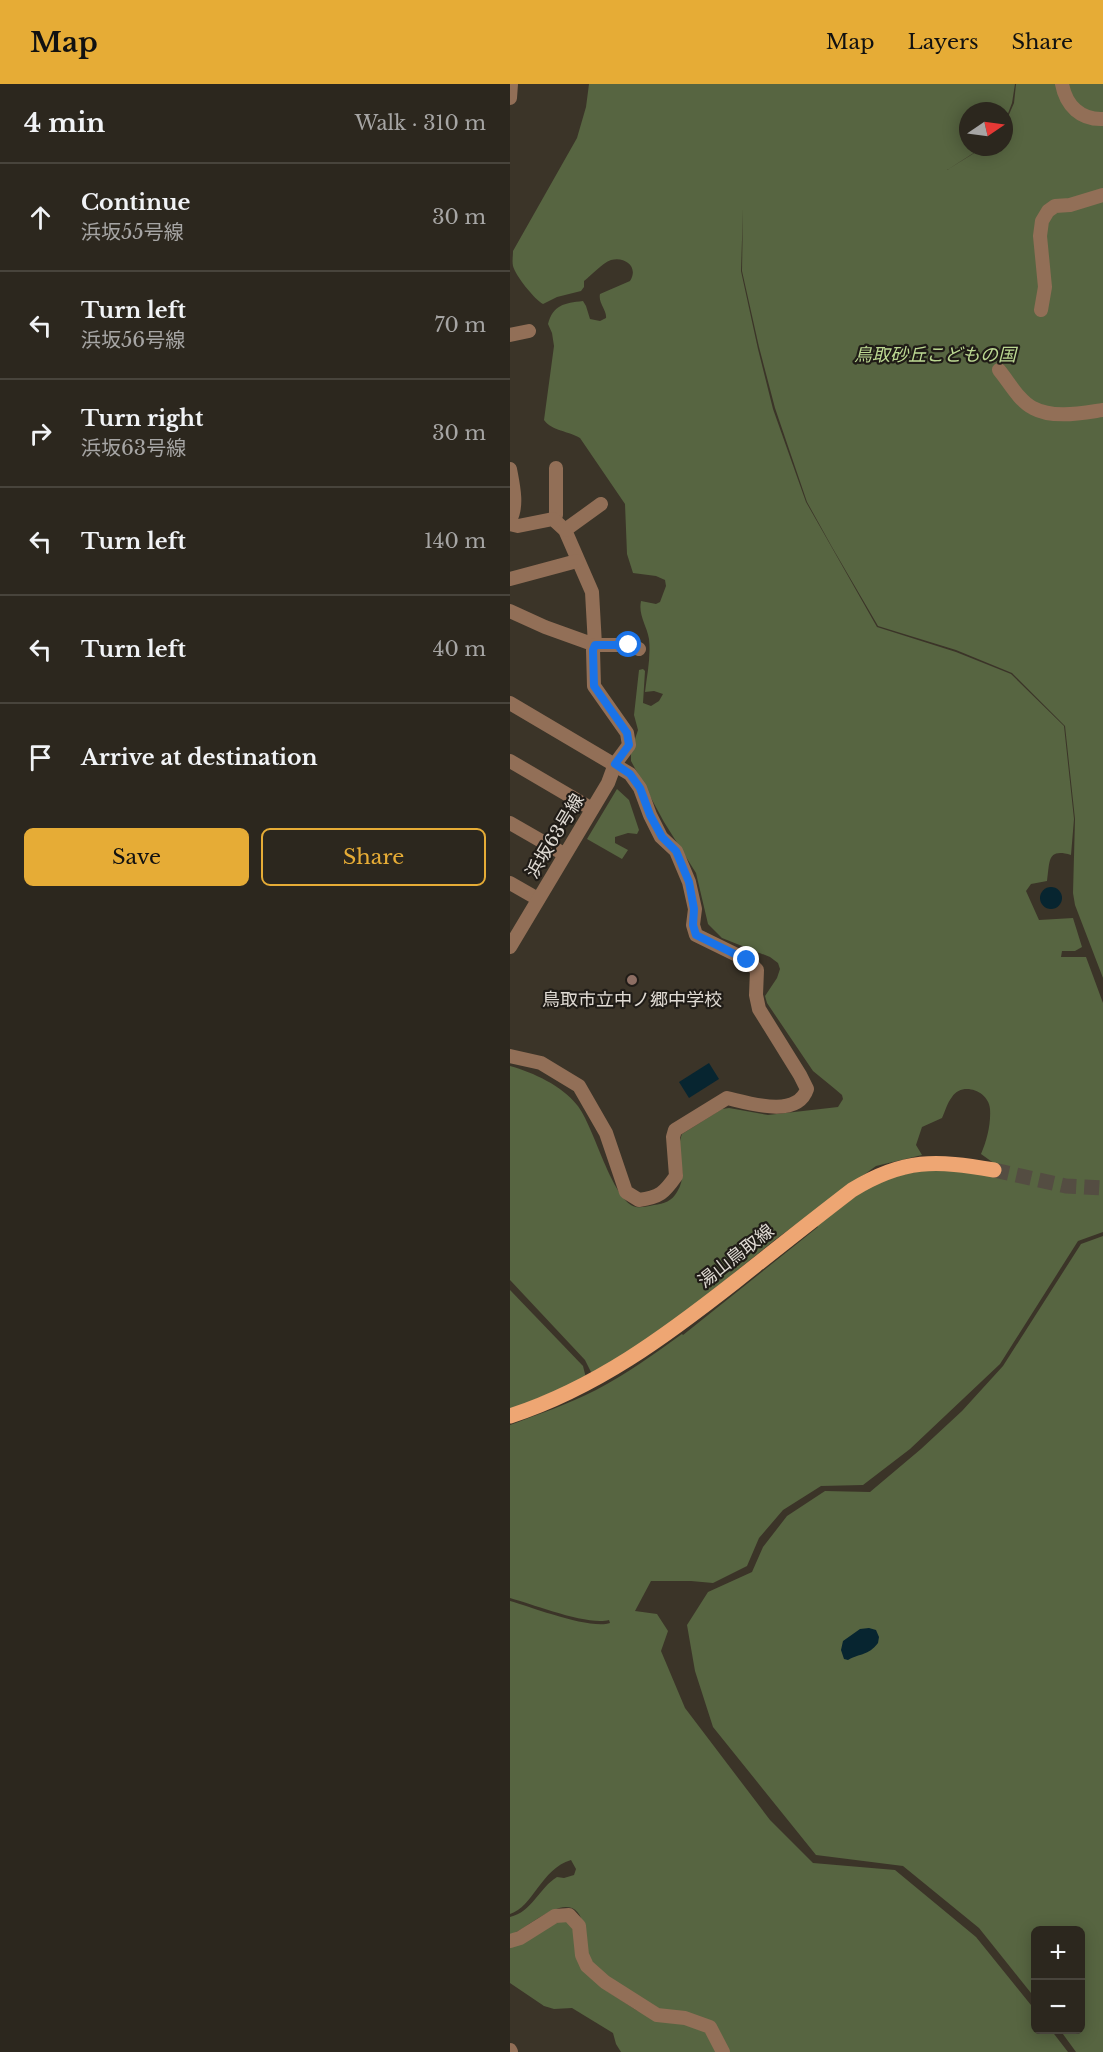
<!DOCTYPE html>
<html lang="en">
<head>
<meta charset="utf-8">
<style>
	:root { --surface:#2c271e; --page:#38332b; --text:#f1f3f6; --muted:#a6a5a4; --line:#48443c; --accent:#e6ac36 }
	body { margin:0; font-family:"Libre Baskerville","Noto Sans JP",serif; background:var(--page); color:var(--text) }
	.controls { position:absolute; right:18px; bottom:18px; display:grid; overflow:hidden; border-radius:9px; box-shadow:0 3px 15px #0003 }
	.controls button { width:54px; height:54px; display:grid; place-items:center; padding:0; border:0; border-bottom:2px solid var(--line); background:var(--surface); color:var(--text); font:30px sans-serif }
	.compass { position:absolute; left:449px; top:18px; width:54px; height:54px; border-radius:50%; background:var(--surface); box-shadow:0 3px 15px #0003; rotate:77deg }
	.stop { position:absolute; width:18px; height:18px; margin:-14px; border:4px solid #1a73e8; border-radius:50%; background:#fff }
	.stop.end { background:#1a73e8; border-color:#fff; box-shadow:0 2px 6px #0008 }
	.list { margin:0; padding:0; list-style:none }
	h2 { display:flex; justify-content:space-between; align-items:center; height:78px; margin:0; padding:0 24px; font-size:26px }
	h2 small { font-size:20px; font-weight:400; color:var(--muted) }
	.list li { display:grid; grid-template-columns:39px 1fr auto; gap:18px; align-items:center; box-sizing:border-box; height:108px; padding:0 24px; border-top:2px solid var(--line) }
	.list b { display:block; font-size:22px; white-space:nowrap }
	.list p { margin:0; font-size:20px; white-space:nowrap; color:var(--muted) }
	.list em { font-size:20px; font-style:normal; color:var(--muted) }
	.actions { display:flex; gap:12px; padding:18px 24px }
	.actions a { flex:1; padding:14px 0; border:2px solid var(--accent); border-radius:9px; text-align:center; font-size:21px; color:var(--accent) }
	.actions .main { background:var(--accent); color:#111 }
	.icon { flex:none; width:33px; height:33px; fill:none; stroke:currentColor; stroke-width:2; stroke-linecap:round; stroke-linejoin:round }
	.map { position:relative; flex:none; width:593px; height:1968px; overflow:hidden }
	header { display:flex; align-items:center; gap:36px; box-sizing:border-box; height:84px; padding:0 30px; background:var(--accent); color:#111 }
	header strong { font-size:28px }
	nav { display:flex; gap:33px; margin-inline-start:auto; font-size:21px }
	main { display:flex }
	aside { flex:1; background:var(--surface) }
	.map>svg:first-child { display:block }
	.green { fill:#576541 }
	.water { fill:#072530 }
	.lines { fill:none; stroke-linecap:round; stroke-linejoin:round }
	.major-tunnel { stroke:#544d42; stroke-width:15; stroke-dasharray:15 8; stroke-linecap:butt }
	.minor { stroke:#926f57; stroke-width:14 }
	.major { stroke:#eea673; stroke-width:15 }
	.route { stroke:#1a73e8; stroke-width:8 }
	.education-dot { fill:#8d6e63; stroke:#201c17; stroke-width:2 }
	.labels { text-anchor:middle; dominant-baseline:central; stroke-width:4.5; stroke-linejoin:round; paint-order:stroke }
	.park-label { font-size:18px; font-style:italic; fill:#bcd892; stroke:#201c17 }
	.street-label { font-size:18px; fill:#e0dbd4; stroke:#201c17 }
	.poi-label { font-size:18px; fill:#e0dbd4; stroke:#201c17 }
</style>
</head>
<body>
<header>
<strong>Map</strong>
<nav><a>Map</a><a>Layers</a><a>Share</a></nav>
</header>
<main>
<aside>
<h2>4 min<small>Walk · 310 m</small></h2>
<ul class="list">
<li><svg class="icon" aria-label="ahead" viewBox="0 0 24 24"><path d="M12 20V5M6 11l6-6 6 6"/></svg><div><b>Continue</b><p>浜坂55号線</p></div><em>30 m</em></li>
<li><svg class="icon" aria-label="left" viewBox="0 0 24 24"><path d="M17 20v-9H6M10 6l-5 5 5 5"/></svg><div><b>Turn left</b><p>浜坂56号線</p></div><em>70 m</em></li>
<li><svg class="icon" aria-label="right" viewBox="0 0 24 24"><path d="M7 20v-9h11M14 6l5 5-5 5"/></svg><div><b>Turn right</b><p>浜坂63号線</p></div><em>30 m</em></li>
<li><svg class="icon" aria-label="left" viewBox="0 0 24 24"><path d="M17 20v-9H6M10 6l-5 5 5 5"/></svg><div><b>Turn left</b></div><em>140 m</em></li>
<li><svg class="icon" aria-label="left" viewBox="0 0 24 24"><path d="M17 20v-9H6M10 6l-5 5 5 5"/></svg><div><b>Turn left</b></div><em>40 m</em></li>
<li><svg class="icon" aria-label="arrive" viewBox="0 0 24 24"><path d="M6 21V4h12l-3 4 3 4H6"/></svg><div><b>Arrive at destination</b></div></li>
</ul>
<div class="actions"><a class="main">Save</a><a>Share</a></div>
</aside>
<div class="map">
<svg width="593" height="1968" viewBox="0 0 593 1968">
	<rect width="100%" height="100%" fill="#3b3428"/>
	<g class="green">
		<path d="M79 0H505L502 19 494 40V27H458V63H473L437 86 474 63H494V42L504 19 506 0H593V894L565 821 563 809 565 735 555 642 502 589 446 566 368 542 322 463 297 418 265 324 249 263 232 187 233 125 231 187 248 265 263 325 296 418 367 543 446 568 501 590 554 642 564 735 561 771C537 764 540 777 537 797L521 800 516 807 529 836 563 834 572 863 565 867H552L551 873H576L593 919V1148L568 1157 490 1280 400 1365 353 1401 311 1402 273 1426 249 1454 237 1482 203 1499 181 1497H141L125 1527 147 1530 158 1547 151 1567 175 1624 260 1736 303 1779 385 1786 466 1853 525 1926 526 1946H541L558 1968H218L210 1951C191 1943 173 1935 155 1927 145 1923 134 1920 125 1914 113 1907 95 1892 85 1882 71 1868 80 1832 62 1824 45 1817 16 1845 0 1851V1833C22 1828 29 1804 47 1793L54 1794 64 1791 66 1785 61 1776C31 1785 23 1823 0 1830V1517C21 1523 81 1546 100 1539L99 1536C78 1542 22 1520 0 1514V1341C29 1330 59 1320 86 1306 117 1290 144 1270 172 1250L173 1251 308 1143 307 1142C325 1129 342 1113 361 1103 398 1083 444 1084 485 1080L471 1070C477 1056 481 1040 480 1025 479 1007 452 997 442 1013 437 1019 435 1028 432 1034L412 1043 406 1061 412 1071 366 1082 266 1155 166 1236 83 1292 75 1276 0 1196V982C24 989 51 1001 67 1021 84 1041 102 1118 126 1123 131 1124 139 1122 144 1121 154 1120 162 1117 167 1108 180 1088 164 1070 172 1050L212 1025 219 1024 258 1031 328 1023 333 1015 332 1011 325 1005 303 987 257 919 255 912 267 894 270 885 268 879 260 873 212 854 198 840 186 789 154 738 121 677V667L128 646 124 631 129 586 133 585 135 587 133 619 141 622 149 617 153 610 144 607 135 608C137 591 141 573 139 555 137 542 128 531 131 517L146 520 150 518 156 502 155 496 146 492 123 489 117 470 115 420 70 354C59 347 42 347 34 336L44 262 42 249 38 240C43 221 54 219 73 217L76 222 80 235 90 237 96 234C97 226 88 219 90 210L120 197C129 183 115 172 101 176 92 179 82 191 74 197V203L71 207 47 213 33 220C25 216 5 191 3 182 2 177 3 172 3 167L67 54 76 23Z"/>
		<path d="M107 705 119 716 129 746 127 750 118 749 105 753V759L118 766 112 775 77 755Z"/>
		<path d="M593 1152V1968H566L550 1946H570V1846H526L525 1914 469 1844 393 1782 306 1771 203 1643 185 1587 177 1541 198 1508 242 1488 253 1463 277 1432 315 1407 360 1408 411 1365 452 1327 493 1282 571 1160Z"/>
		<path d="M0 1206 73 1282 76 1294 0 1326Z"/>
		<path d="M55 1835 60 1840 97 1907 126 1926 143 1933 173 1938 194 1946 208 1968H111L106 1960 103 1949 62 1924 44 1925 34 1922 0 1899V1864L18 1854 27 1846Z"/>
	</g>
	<g class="water">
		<circle cx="541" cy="814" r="11"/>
		<path d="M199 979 209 995 179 1014 169 998Z"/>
		<path d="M359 1544 366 1546 369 1553 368 1559C358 1572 350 1569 338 1576L334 1575 331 1566 333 1557 350 1545Z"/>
	</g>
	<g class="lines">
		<path class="major-tunnel" d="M484 1086 556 1102 593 1104"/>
		<g class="minor">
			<path d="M552 0C556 22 571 36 593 35"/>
			<path d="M0 14 1 0"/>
			<path d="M531 226 535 203 530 152 532 137 538 127 545 122 560 121 593 111"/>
			<path d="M0 251 19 247"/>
			<path d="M489 286C499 298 509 317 523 324 543 335 572 329 593 326"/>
			<path d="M0 385C3 401 8 422 0 436"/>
			<path d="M43 435 46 431V384"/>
			<path d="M0 440 8 442 43 435 55 446 82 508 85 561 35 543 0 527"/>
			<path d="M55 446 91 420"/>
			<path d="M0 495 67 477"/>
			<path d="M0 619 120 690 130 704 140 731 151 753 166 767 179 798 185 825 183 841 186 851 237 876 247 886 246 911 249 925 290 991 297 1005C287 1035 239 1019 217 1014L165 1046 163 1053 166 1092C154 1109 150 1113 129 1116L116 1108 96 1049 69 1002 31 979 0 972"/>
			<path d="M0 677 82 725"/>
			<path d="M0 739 54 770"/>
			<path d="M0 799 28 815"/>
			<path d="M0 863 98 699 105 680 119 661 117 649 84 602 83 566 85 561H119L129 565"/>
			<path d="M0 1857 10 1854 45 1832 59 1831 69 1842 72 1871 77 1882 95 1898 147 1931 175 1934 200 1943 213 1968"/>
			<path d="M0 1966 1 1968"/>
		</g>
		<path class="major" d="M0 1332C86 1304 156 1252 226 1197 265 1166 303 1136 342 1106 394 1074 426 1076 484 1086"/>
	</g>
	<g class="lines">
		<path class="route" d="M119 561H85L83 566 84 602 117 649 119 661 105 680 120 690 130 704 140 731 152 753 166 767 179 798 184 825 183 841 186 851 237 876"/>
	</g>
	<circle class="education-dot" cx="122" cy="896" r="6"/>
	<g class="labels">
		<g class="park-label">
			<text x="425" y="271">鳥取砂丘こどもの国</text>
		</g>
		<g class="street-label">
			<text transform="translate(45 752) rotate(-59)">浜坂63号線</text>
			<text transform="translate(226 1172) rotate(-38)">湯山鳥取線</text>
		</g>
		<g class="poi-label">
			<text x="122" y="916">鳥取市立中ノ郷中学校</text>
		</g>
	</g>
</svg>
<div class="controls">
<button>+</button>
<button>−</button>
</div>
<svg class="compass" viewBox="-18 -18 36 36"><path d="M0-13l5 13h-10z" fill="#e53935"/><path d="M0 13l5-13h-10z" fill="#a6a5a4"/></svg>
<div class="stop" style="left:119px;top:561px"></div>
<div class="stop end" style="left:237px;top:876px"></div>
</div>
</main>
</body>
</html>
